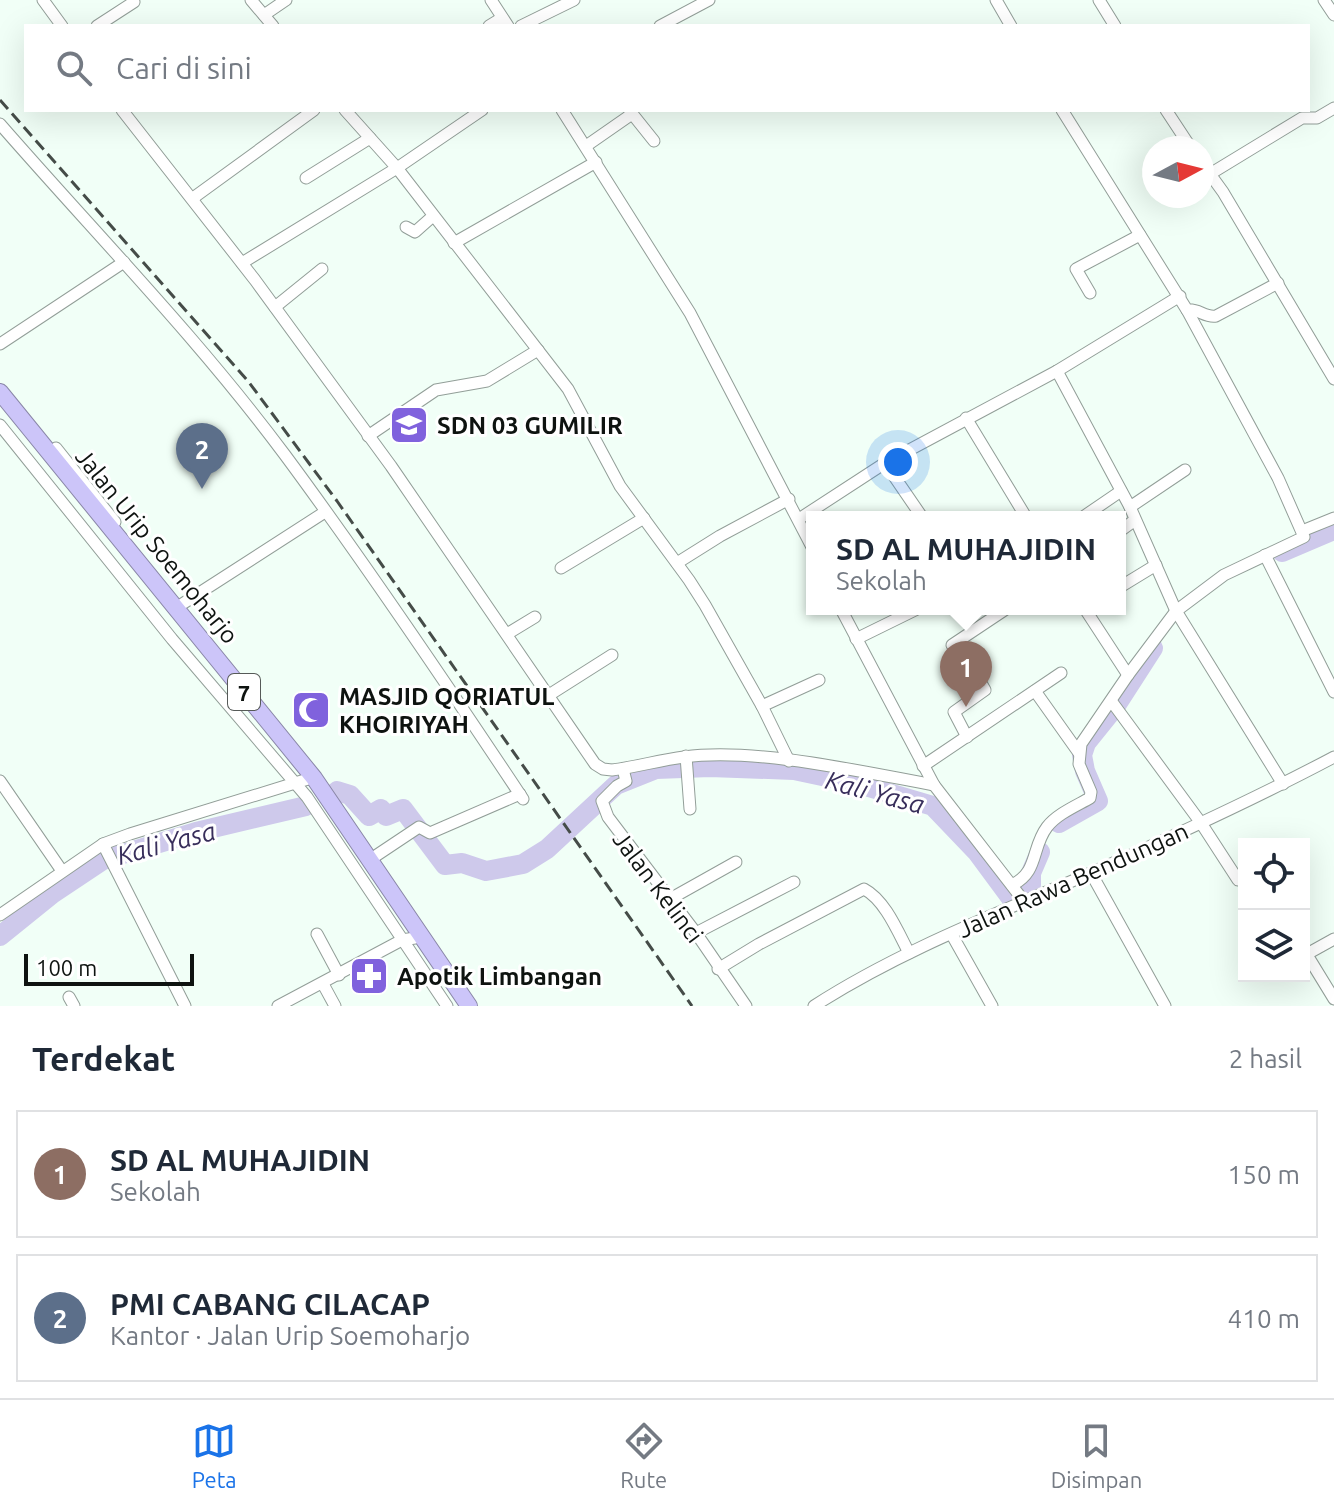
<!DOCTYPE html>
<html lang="id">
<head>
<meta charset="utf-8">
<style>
	:root { --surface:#fff; --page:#f6f6f7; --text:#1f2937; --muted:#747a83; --line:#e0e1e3; --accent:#1a73e8 }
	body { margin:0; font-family:Ubuntu,sans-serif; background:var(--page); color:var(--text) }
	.controls { position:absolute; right:24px; bottom:24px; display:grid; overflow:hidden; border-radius:0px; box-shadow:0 8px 32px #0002 }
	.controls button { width:72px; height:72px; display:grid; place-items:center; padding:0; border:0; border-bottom:2px solid var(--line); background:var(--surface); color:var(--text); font:40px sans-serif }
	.compass { position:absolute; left:1142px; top:136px; width:72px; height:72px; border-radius:50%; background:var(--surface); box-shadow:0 8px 32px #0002; rotate:83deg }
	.scale { position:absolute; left:24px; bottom:20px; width:170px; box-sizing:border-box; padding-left:8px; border:4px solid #0e1310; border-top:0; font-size:22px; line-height:28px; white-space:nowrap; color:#0e1310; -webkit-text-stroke:6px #fff; paint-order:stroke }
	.you { position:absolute; left:898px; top:462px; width:28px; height:28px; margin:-20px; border:6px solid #fff; border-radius:50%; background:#1a73e8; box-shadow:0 0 0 12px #1a73e833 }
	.badge { display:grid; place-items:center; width:52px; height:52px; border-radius:50%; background:var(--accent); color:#fff; font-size:26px; font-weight:700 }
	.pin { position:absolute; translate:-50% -66px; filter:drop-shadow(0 2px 4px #0008) }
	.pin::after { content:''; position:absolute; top:42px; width:28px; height:24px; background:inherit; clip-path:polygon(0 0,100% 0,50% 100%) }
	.popup { position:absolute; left:806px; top:511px; width:320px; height:104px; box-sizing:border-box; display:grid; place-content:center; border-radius:0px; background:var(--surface); filter:drop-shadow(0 2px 6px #0005); font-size:26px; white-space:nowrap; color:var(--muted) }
	.popup b { font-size:30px; color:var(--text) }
	.popup::after { content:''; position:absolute; left:50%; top:100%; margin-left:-16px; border:16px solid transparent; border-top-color:var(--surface) }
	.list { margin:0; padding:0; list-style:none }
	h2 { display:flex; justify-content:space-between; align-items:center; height:104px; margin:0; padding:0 32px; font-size:34px }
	h2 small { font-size:26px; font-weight:400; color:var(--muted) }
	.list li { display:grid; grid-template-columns:52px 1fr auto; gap:24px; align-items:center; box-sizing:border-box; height:128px; margin:0 16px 16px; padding:0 16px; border:2px solid var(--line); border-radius:0px }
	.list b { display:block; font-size:30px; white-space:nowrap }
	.list p { margin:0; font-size:26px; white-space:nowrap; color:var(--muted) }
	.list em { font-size:26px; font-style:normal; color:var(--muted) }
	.icon { flex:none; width:44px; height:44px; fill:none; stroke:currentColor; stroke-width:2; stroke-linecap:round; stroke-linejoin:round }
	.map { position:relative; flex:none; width:1334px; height:1006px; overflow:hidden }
	.search { position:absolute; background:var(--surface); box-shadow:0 8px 32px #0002; left:24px; right:24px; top:24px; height:88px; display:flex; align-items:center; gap:20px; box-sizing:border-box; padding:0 28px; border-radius:0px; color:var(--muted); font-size:30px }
	.sheet { height:392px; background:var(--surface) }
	nav { display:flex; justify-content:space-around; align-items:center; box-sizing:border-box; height:112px; border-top:2px solid var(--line); background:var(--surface); font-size:22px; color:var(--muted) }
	nav a { display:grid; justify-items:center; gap:4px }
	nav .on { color:var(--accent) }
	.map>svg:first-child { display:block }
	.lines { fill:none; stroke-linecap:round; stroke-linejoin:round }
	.river { stroke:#cec9eb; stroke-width:20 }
	.minor-casing { stroke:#929e98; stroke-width:13 }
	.highway-casing { stroke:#8a87a7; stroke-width:18 }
	.minor { stroke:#fff; stroke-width:11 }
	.highway { stroke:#ccc5f9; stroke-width:16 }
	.rail { stroke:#454c48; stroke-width:3; stroke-dasharray:12 6; stroke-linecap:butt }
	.labels { text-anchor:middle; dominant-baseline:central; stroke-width:6; stroke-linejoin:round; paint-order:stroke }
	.shield { fill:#fff; stroke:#565a58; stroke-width:2 }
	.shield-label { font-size:22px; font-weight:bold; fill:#0e1310 }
	.poi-label { font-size:24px; font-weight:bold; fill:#0e1310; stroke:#fff; text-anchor:start }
	.street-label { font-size:24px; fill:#0e1310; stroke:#fff }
	.water-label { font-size:26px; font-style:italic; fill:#382e5b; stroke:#fff }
</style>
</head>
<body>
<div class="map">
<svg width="1334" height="1006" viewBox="0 0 1334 1006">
	<rect width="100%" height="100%" fill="#f1fff7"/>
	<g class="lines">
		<g class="river">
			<path d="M1282 552 1334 530"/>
			<path d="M337 791 350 795 369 816 381 809 386 816 403 809 445 865 462 863 486 871 523 864 547 849 616 785 656 769 710 767 794 770 855 783 933 806 977 852 1011 898 1031 885V873L1040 852"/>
			<path d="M1059 823 1098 801 1085 771 1082 755 1086 743 1115 707 1153 648"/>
			<path d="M0 936 52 894 103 860 196 832 306 806"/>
		</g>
		<defs>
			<g id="minor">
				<path d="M43 0 62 26"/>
				<path d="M251 0 273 26"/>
				<path d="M491 0 508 26"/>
				<path d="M996 0 1011 26"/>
				<path d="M1099 0 1115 26"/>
				<path d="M1324 0 1334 15"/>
				<path d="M264 15 286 0"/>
				<path d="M97 26 134 2"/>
				<path d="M489 26 502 18"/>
				<path d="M521 26 574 0"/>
				<path d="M660 26 709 0"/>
				<path d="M122 110 255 280 391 466 595 764 603 769 612 770C636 767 660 760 684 757 754 747 863 772 934 785"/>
				<path d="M345 110 397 168 568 389 620 486 689 580 705 605 762 706 789 761"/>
				<path d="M562 110 690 313 812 547"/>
				<path d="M1062 110 1187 310C1198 308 1205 318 1216 316L1278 283"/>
				<path d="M1166 110 1191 148"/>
				<path d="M630 111 654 141"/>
				<path d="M0 124C95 233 198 338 285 455 368 567 446 683 523 799"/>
				<path d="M586 146 632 114"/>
				<path d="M1202 163 1223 192 1334 379"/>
				<path d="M1210 174 1302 118H1317L1334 108"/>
				<path d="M306 178 370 138"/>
				<path d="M193 198 314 110"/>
				<path d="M406 227 415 232 433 216"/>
				<path d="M454 243 596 162"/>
				<path d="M242 263 397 168 482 110"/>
				<path d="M1090 293 1076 269 1140 235"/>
				<path d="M275 307 322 269"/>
				<path d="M0 344 124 262"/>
				<path d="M1057 371 1130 507 1176 611 1283 784"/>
				<path d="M966 418 1026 517"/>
				<path d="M0 425 172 639 307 797 447 1006"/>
				<path d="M368 436 436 390 487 381 538 350"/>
				<path d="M56 448 115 522"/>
				<path d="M885 463 922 517"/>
				<path d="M1130 507 1185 470"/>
				<path d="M1083 517 1121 491"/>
				<path d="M799 519 885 463 1057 371 1180 296"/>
				<path d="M1120 531 1135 520"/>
				<path d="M1302 531 1334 518"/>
				<path d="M1265 555 1334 692"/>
				<path d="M677 563 720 536 789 499"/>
				<path d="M561 568 644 518"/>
				<path d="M1120 587 1156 565"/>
				<path d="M176 608 325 512"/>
				<path d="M841 609 934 785 1023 900"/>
				<path d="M1085 609 1128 675"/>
				<path d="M507 634 535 617"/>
				<path d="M856 639 917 609"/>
				<path d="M1035 691 1079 753"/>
				<path d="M549 695 612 655"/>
				<path d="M1112 702 1201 823 1238 880 1244 879"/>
				<path d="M762 706 819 680"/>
				<path d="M967 737 954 712 985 690 981 683 973 684 952 645 1006 609"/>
				<path d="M686 756 690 809"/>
				<path d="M923 766 1061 673"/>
				<path d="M623 769 626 781 617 786 602 801 608 817 696 933 746 1006"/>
				<path d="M0 781 62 871"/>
				<path d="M103 844 185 1006"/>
				<path d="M371 859 419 827 430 833 520 794"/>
				<path d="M1091 873 1165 1006"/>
				<path d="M1012 885C1039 872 1031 848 1047 827 1057 814 1076 806 1090 798L1091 792 1079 764 1081 744 1128 675 1176 611 1224 575 1304 537 1278 478 1187 310"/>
				<path d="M670 899 736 862"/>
				<path d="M0 915 103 844 130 834 308 779"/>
				<path d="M696 933 794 882"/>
				<path d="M317 934 339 975"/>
				<path d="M952 935 992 1006"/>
				<path d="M1304 950 1334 999"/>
				<path d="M1307 954 1334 939"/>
				<path d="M718 969 759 944 864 889C885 900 898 932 909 953"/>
				<path d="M323 984 335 1006"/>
				<path d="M69 997 74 1006"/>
				<path d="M278 1006 402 940 415 938"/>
				<path d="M814 1006C901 950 999 913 1093 872 1174 836 1255 799 1334 757"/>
			</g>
			<path id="highway" d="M0 392 314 778 469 1006"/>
		</defs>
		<use href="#minor" class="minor-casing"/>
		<use href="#highway" class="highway-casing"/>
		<use href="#minor" class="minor"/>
		<use href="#highway" class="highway"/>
		<path class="rail" d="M0 100 248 381 337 501 692 1006"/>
	</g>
	<defs>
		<symbol id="school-square" viewBox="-11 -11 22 22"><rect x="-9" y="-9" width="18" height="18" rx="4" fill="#8062dd" stroke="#fff"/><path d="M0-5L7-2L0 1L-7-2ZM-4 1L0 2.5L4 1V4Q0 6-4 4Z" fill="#fff"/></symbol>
		<symbol id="mosque-square" viewBox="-11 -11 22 22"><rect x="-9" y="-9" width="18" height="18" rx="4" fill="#8062dd" stroke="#fff"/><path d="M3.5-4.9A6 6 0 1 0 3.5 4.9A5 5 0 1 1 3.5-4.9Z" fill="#fff"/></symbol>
		<symbol id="pharmacy-square" viewBox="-11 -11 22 22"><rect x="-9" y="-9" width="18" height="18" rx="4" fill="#8062dd" stroke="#fff"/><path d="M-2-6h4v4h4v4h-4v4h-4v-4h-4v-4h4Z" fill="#fff"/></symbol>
	</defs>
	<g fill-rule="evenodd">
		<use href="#school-square" x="387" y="403" width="44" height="44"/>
		<use href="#mosque-square" x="289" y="688" width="44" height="44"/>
		<use href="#pharmacy-square" x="347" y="954" width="44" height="44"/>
	</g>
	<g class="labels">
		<rect class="shield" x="228" y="674" width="32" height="36" rx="6"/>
		<g class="shield-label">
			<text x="244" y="692">7</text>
		</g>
		<g class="poi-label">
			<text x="437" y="425">SDN 03 GUMILIR</text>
			<text x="339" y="696">MASJID QORIATUL<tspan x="339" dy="28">KHOIRIYAH</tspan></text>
			<text x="397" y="976">Apotik Limbangan</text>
		</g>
		<g class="street-label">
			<text transform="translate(157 546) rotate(51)">Jalan Urip Soemoharjo</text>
			<text transform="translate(1073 880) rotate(-24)">Jalan Rawa Bendungan</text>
			<text transform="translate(658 887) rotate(53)">Jalan Kelinci</text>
		</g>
		<g class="water-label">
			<text transform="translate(875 792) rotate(15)">Kali Yasa</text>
			<text transform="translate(166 843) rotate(-15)">Kali Yasa</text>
		</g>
	</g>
</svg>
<div class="controls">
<button><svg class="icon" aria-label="locate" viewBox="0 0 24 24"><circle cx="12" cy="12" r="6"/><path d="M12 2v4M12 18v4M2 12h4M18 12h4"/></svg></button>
<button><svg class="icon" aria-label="layers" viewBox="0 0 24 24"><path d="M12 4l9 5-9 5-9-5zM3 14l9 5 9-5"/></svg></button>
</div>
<svg class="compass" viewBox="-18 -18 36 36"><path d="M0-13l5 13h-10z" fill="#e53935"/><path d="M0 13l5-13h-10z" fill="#747a83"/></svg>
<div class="scale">100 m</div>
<div class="you"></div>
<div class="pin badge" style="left:966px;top:707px;background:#8d6e63">1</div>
<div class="popup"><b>SD AL MUHAJIDIN</b>Sekolah</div>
<div class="pin badge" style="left:202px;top:489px;background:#5c6f8a">2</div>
<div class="search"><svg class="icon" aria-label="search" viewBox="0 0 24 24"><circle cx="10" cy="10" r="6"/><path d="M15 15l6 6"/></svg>Cari di sini</div>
</div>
<section class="sheet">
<h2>Terdekat<small>2 hasil</small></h2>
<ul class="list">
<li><span class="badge" style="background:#8d6e63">1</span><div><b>SD AL MUHAJIDIN</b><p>Sekolah</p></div><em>150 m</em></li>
<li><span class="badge" style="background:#5c6f8a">2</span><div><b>PMI CABANG CILACAP</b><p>Kantor · Jalan Urip Soemoharjo</p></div><em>410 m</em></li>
</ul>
</section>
<nav>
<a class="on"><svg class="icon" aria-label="map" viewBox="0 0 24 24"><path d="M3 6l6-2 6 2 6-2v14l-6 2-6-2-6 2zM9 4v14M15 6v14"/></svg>Peta</a>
<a><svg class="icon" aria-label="directions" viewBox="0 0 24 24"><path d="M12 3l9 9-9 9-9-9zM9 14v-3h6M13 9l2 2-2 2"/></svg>Rute</a>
<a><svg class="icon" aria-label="saved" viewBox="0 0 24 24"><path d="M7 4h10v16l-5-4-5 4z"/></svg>Disimpan</a>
</nav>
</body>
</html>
